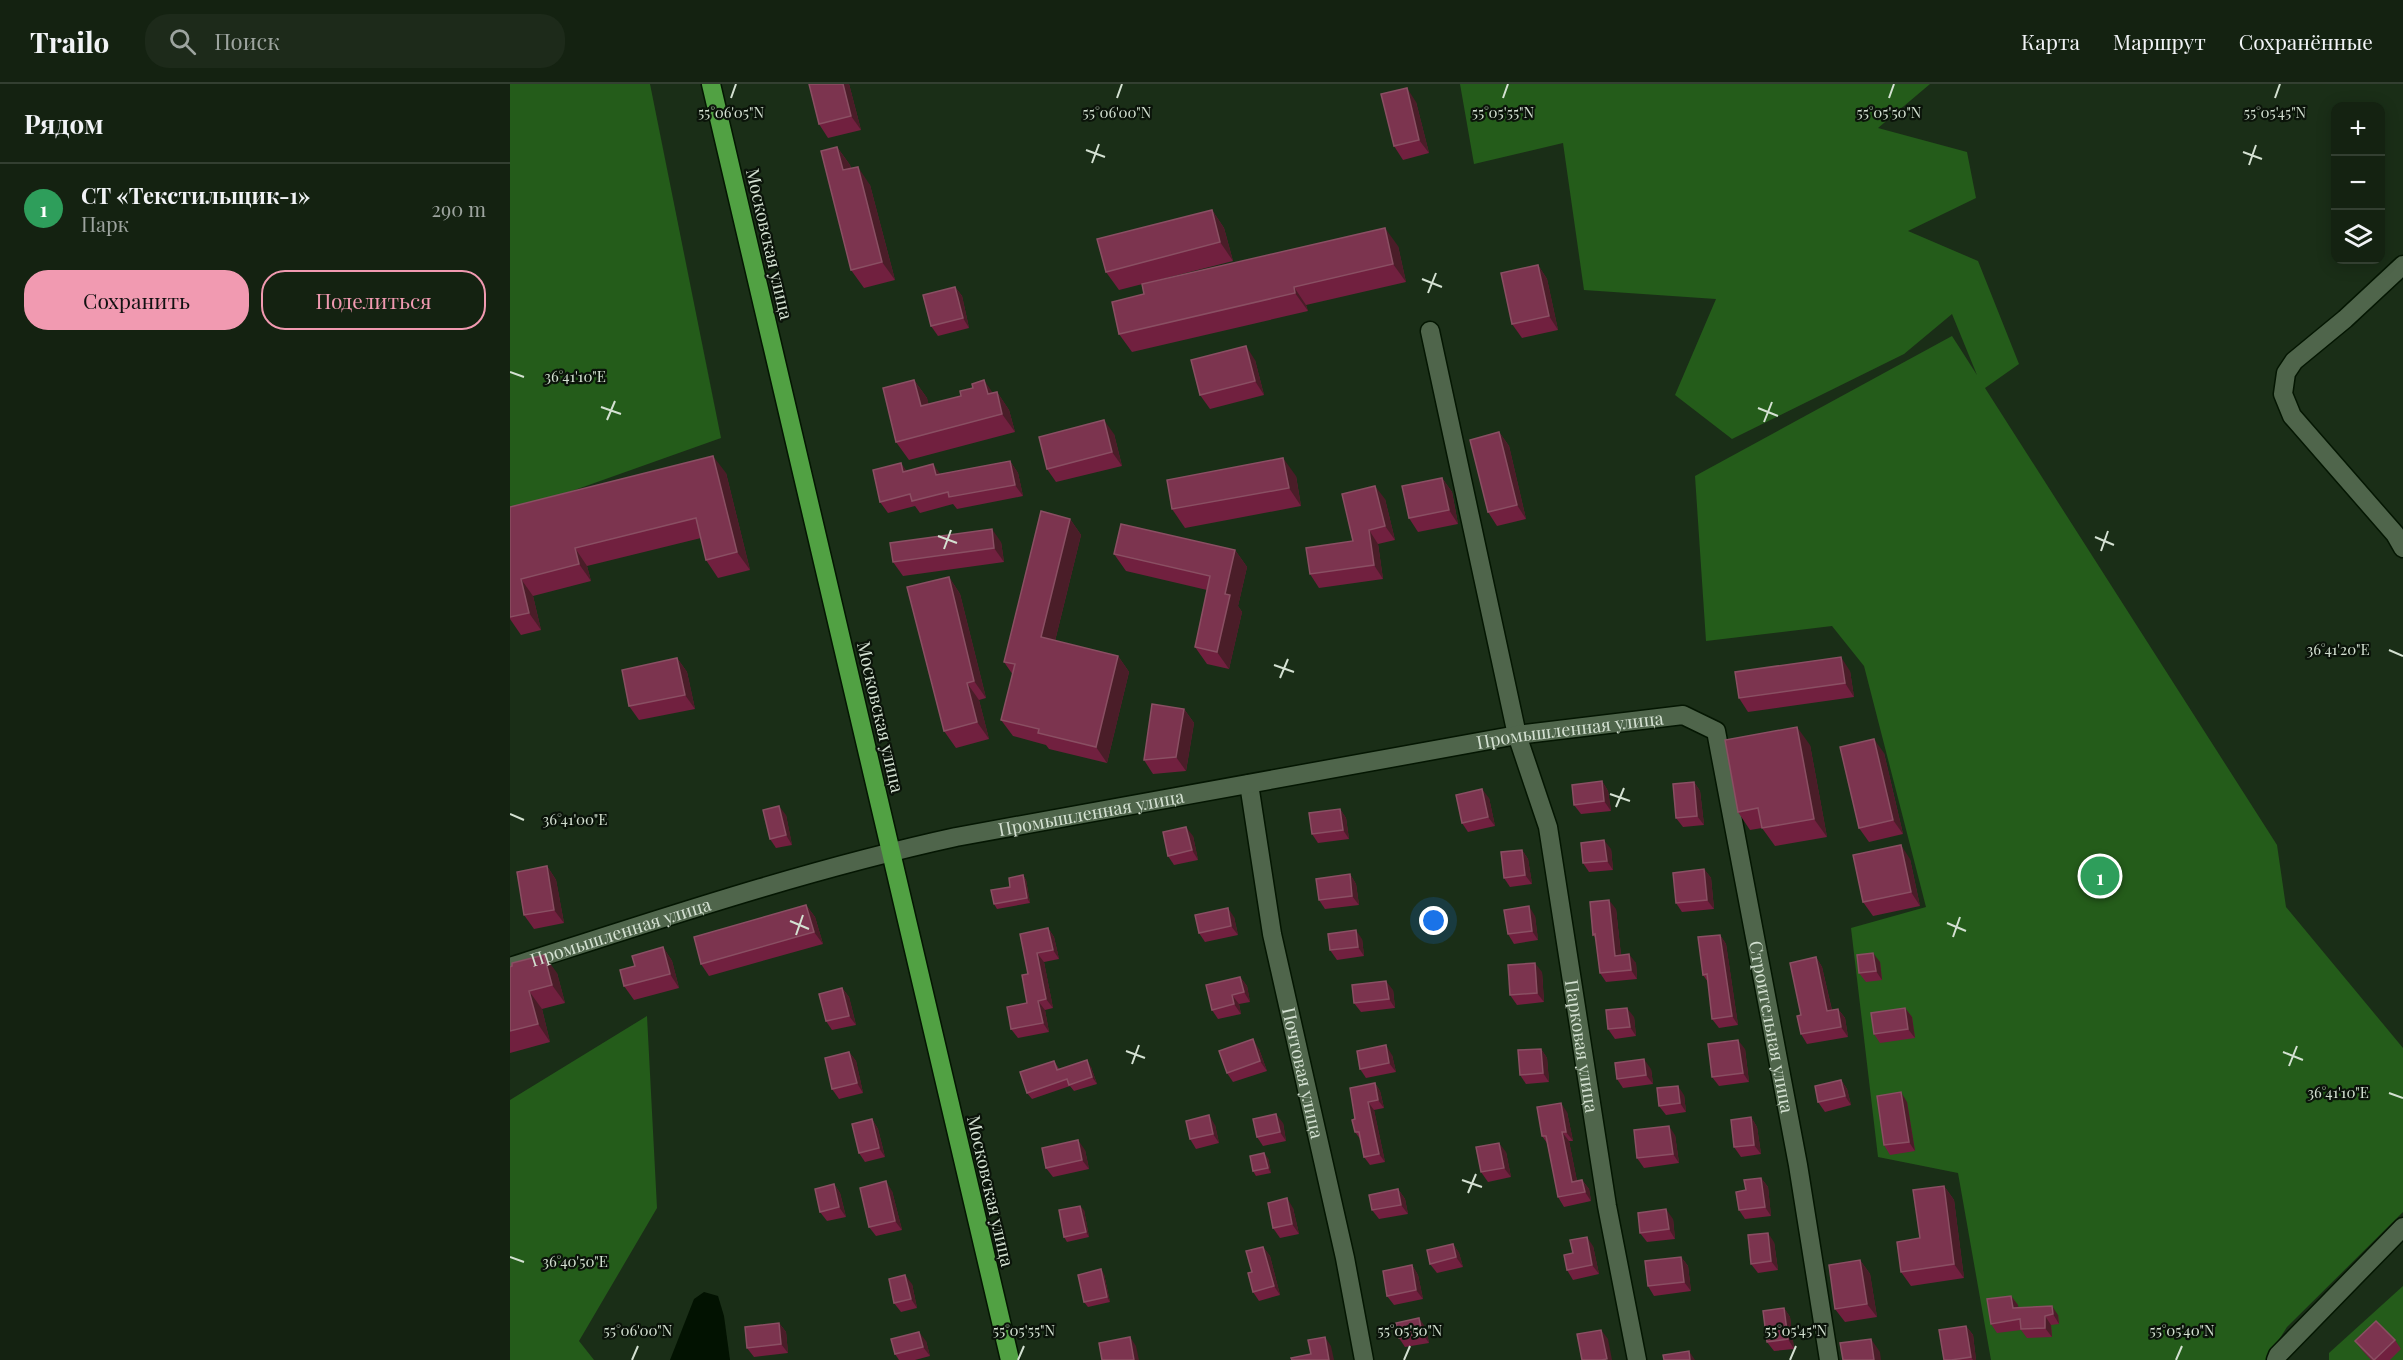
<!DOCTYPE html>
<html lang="ru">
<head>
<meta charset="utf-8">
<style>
	:root { --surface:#142211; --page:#1d2a1a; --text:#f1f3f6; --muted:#9da49f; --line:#333f31; --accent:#f19ab1 }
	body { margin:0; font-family:"Playfair Display",serif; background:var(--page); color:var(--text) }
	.controls { position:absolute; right:18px; top:18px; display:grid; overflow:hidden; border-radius:12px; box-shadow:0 3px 15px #0003 }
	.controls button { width:54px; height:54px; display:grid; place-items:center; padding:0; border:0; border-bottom:2px solid var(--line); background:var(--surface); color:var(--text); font:30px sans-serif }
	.you { position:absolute; left:924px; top:837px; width:21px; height:21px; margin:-15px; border:4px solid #fff; border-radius:50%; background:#1a73e8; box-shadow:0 0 0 9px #1a73e833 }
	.badge { display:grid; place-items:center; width:39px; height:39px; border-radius:50%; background:var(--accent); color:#fff; font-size:20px; font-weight:700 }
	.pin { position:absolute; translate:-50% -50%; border:3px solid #fff; box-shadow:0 2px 6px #0006 }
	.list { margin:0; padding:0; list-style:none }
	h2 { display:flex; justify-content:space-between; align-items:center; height:78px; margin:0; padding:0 24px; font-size:26px }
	h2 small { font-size:20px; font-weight:400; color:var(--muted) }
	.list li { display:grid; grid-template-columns:39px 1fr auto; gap:18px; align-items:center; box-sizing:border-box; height:90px; padding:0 24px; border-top:2px solid var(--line) }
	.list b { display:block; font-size:22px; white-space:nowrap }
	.list p { margin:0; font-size:20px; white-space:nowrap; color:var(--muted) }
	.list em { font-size:20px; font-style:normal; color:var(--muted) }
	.actions { display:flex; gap:12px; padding:18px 24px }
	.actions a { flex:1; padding:14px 0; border:2px solid var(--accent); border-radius:24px; text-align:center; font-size:21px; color:var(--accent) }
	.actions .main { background:var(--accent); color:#111 }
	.icon { flex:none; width:33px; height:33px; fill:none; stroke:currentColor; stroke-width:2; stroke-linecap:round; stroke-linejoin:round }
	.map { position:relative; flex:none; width:1893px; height:1276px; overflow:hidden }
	header { display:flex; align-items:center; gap:36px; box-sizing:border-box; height:84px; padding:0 30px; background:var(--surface); border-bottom:2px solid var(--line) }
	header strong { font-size:28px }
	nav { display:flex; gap:33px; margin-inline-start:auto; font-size:21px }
	.search { width:420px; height:54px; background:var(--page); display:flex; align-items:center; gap:15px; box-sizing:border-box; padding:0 21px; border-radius:24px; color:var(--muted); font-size:22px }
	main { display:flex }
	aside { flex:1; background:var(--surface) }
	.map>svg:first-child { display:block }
	.green { fill:#245c1a }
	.water { fill:#021201 }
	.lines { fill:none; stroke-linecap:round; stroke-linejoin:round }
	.minor-casing { stroke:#041602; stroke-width:21 }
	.highway-casing { stroke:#041602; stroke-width:21 }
	.minor { stroke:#4f654b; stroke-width:18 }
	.highway { stroke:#51a143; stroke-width:18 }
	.wall { fill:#71203f }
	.shaded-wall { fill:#4a1d28 }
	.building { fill:#7c344f; stroke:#8a4f63; stroke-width:1.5 }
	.ticks { fill:none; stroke:#d4e1d2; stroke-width:2 }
	.labels { text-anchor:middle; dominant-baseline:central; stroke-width:4.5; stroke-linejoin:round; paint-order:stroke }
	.street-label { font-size:18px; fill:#d4e1d2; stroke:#0b140a }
	.ticks-label { font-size:15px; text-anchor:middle; fill:#d4e1d2; stroke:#0b140a; stroke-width:4.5; stroke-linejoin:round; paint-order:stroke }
</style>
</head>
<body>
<header>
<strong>Trailo</strong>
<div class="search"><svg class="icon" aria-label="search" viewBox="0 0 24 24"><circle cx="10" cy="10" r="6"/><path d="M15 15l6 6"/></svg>Поиск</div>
<nav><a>Карта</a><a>Маршрут</a><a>Сохранённые</a></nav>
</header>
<main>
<aside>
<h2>Рядом<small></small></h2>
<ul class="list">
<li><span class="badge" style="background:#2e9e5b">1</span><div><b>СТ «Текстильщик-1»</b><p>Парк</p></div><em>290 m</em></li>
</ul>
<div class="actions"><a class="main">Сохранить</a><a>Поделиться</a></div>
</aside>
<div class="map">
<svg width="1893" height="1276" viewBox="0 0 1893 1276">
	<rect width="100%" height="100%" fill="#1a2e17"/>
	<g class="green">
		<path d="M0 0H140L211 354 0 429Z"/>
		<path d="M950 0H1420L1368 44 1457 68 1466 114 1398 147 1468 177 1509 280 1475 304 1767 761 1776 823 1893 964V1128L1777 1243 1756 1276H1481L1448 1089 1368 1073 1341 844 1416 823 1354 582 1322 542 1196 557 1185 392 1442 252 1467 291 1442 230 1394 270 1222 355 1165 311 1206 215 1074 206 1053 59 964 80Z"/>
		<path d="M137 932 147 1124 69 1257 84 1276H0V1016Z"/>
		<path d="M1893 1202V1276H1819V1269Z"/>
	</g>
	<path class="water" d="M194 1208 208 1212 214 1232 220 1276H160L184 1215Z"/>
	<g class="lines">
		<defs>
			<g id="minor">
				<path d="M1893 181 1835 235 1784 277 1776 289 1773 310 1782 332 1885 450 1893 464"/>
				<path id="s1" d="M920 247 1007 651 1038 743 1097 1122 1127 1276"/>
				<path id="s2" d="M739 700 762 850 835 1174 854 1276"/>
				<path id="s3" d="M0 883C147 836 295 786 446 753L1007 651 1173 631 1206 647 1288 1081 1319 1276"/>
				<path d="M1766 1276 1768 1271 1893 1143"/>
			</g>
			<path id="highway" d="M201 0 500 1276"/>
		</defs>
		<use href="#minor" class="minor-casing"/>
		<use href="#highway" class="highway-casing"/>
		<use href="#minor" class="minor"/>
		<use href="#highway" class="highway"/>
	</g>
	<g class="wall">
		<path d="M339 0 351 46 318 54 309 40Z"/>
		<path d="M906 18 919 69 893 76 884 62Z"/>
		<path d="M327 63 340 81 341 84 360 101 385 196 354 204 341 186Z"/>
		<path d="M702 126 714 144 723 177 609 206 596 188Z"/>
		<path d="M888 162 896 198 796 221 798 227 622 268 609 250Z"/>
		<path d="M1028 181 1037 195 1048 246 1012 254 1002 240Z"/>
		<path d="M445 203 452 212 459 244 428 252 421 242Z"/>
		<path d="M745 276 754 311 700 325 690 311Z"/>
		<path d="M404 296 417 314 418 320 487 308 499 326 505 348 399 376 386 358Z"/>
		<path d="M989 348 999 362 1016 435 987 442 978 428Z"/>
		<path d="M604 350 612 382 546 398 537 385Z"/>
		<path d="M500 377 508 389 513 412 447 425 443 420 410 429 405 422 378 429 370 418 397 387 430 390Z"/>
		<path d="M216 389 240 486 208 494 196 476 191 454 77 482 81 497 23 512 31 546 11 551 0 535V423Z"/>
		<path d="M786 392 791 422 675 444 662 425Z"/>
		<path d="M932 394 942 408 948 440 908 448 899 434Z"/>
		<path d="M875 415 885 456 868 460 873 495 809 504 800 490 843 457Z"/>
		<path d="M560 435 571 451 545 557 608 572 619 588 597 679 539 665 536 661 503 652 491 636 503 591 494 578Z"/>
		<path d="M491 458 494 478 393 492 383 478Z"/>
		<path d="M725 466 737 483 728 522 732 528 719 585 697 580 685 563 697 506 616 487 604 470Z"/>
		<path d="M439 493 450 510 476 614 469 616 479 655 446 664 434 647Z"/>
		<path d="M167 574 177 588 185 625 129 636 119 622Z"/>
		<path d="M1340 587 1344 613 1238 628 1229 614Z"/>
		<path d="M674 625 684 639 676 687 643 690 634 676Z"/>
		<path d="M1300 661 1317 753 1265 762 1252 744 1240 746 1228 728Z"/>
		<path d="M1374 669 1393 750 1359 758 1349 744Z"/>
		<path d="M1092 697 1098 707 1101 727 1071 730 1064 721Z"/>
		<path d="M1184 698 1190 707 1194 741 1173 743 1166 734Z"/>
		<path d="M979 714 985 742 958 748 952 739Z"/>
		<path d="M830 725 836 734 839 755 808 759 802 750Z"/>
		<path d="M276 731 282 761 266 764 260 755Z"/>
		<path d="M683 752 688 776 664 781 658 772Z"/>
		<path d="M1101 765 1103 786 1079 788 1073 779Z"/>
		<path d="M1012 766 1018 775 1022 800 1000 803 994 794Z"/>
		<path d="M1400 775 1410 822 1363 832 1353 818Z"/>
		<path d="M37 782 46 796 54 839 24 845 14 831Z"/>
		<path d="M1194 785 1201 794 1204 825 1172 828 1166 819Z"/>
		<path d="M840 790 846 800 849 821 815 825 809 816Z"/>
		<path d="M513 791 516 796 520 819 487 825 484 820Z"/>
		<path d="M296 821 305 833 313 860 199 892 191 880Z"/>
		<path d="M1106 825 1111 871 1126 879 1127 895 1096 898 1090 889 1086 854 1083 851Z"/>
		<path d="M1025 832 1028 856 1004 860 998 850Z"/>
		<path d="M724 833 728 851 695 858 689 849Z"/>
		<path d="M538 844 544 853 549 875 534 878 543 924 535 926 539 948 508 954 501 945 517 919 518 890Z"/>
		<path d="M1210 851 1216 860 1228 941 1209 944 1202 935 1198 898 1193 891Z"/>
		<path d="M852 855 854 872 827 876 820 866Z"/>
		<path d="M153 863 162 877 169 904 124 916 114 902 125 882Z"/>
		<path d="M1306 873 1312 883 1322 926 1328 925 1335 934 1338 953 1297 960 1291 950V931Z"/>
		<path d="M1370 878 1372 896 1356 898 1349 889Z"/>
		<path d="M0 883 47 889 55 919 32 925 40 958 0 969Z"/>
		<path d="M1032 888 1034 918 1007 921 1000 911Z"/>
		<path d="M730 893 737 902 740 918 729 920 731 930 708 935 702 926Z"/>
		<path d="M332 904 339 913 346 941 322 946 316 937Z"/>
		<path d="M883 906 885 924 851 928 844 919Z"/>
		<path d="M1395 924 1402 933 1405 954 1370 959 1364 950Z"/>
		<path d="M1124 933 1126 952 1105 955 1098 945Z"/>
		<path d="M749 965 757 987 723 998 717 989Z"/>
		<path d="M1031 965 1037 974 1039 998 1016 1000 1010 991Z"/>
		<path d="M1235 965 1239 998 1209 1002 1202 993Z"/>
		<path d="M339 968 346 977 353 1009 329 1015 322 1005Z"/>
		<path d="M882 971 886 988 856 994 850 985Z"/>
		<path d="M544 977 549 985 581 983 587 1000 564 1007 560 1002 522 1015 517 1009Z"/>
		<path d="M1141 985 1143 1000 1113 1004 1107 995Z"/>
		<path d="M1331 996 1337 1005 1341 1021 1315 1028 1308 1018Z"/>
		<path d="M865 999 870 1007 874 1024 864 1026 875 1078 860 1081 854 1073 851 1056 845 1048V1035Z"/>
		<path d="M1174 1011 1176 1028 1156 1031 1149 1022Z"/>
		<path d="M1397 1018 1405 1067 1380 1071 1374 1061Z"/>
		<path d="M1057 1028 1063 1057H1059L1067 1097 1072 1096 1079 1105 1081 1117 1054 1123 1048 1113 1037 1059 1032 1052Z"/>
		<path d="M1241 1033 1247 1043 1251 1070 1231 1073 1224 1063Z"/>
		<path d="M362 1035 368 1045 375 1073 355 1078 349 1069Z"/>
		<path d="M773 1039 776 1057 753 1062 747 1053Z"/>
		<path d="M705 1041 709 1059 686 1065 680 1055Z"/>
		<path d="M1165 1051 1169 1079 1134 1084 1127 1074Z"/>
		<path d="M575 1066 579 1085 543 1093 536 1084Z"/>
		<path d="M996 1068 1001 1093 978 1098 971 1088Z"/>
		<path d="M758 1074 761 1089 746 1092 743 1087Z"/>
		<path d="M1251 1094 1258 1103 1261 1132 1235 1135 1229 1126 1236 1106Z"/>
		<path d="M324 1100 330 1109 336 1133 317 1137 310 1128Z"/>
		<path d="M1434 1102 1444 1116 1454 1194 1401 1202 1391 1188 1410 1154Z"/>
		<path d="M888 1105 895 1115 898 1130 869 1135 862 1126Z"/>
		<path d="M382 1107 392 1146 366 1152 359 1143Z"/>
		<path d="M783 1124 789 1150 770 1154 763 1144Z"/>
		<path d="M574 1126 579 1153 557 1158 554 1153Z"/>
		<path d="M1163 1135 1165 1155 1137 1158 1130 1149Z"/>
		<path d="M1264 1158 1268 1186 1248 1189 1241 1180Z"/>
		<path d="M943 1160 949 1169 953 1183 927 1189 920 1180Z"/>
		<path d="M1083 1162 1089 1190 1063 1196 1057 1186 1063 1169Z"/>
		<path d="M753 1163 760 1172 770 1211 749 1217 743 1208 742 1188Z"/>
		<path d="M1171 1173 1178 1182 1181 1207 1144 1212 1138 1202Z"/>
		<path d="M1350 1176 1360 1190 1367 1233 1335 1238 1325 1225Z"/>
		<path d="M902 1181 908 1191 913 1215 884 1221 877 1212Z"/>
		<path d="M594 1190 600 1218 578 1223 574 1218Z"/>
		<path d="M402 1200 407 1224 391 1228 384 1219Z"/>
		<path d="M1501 1212 1508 1221V1223L1548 1231 1549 1240 1541 1241 1542 1253 1517 1254 1511 1246 1487 1249 1481 1240Z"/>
		<path d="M1274 1224 1280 1233 1284 1265 1264 1267 1257 1258Z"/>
		<path d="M269 1239 276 1248 278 1269 244 1273 237 1264Z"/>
		<path d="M1456 1242 1463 1251 1466 1276H1434Z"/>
		<path d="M916 1244 919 1259 895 1263 889 1254Z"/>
		<path d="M1885 1256 1891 1265 1880 1276H1861L1852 1266 1845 1257Z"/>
		<path d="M416 1257 420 1272 405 1276H389L385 1270Z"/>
	</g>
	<g class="shaded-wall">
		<path d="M333 0H339L351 46 341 32Z"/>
		<path d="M897 4 906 18 919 69 909 56Z"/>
		<path d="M327 63 340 81 346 105 333 86Z"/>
		<path d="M348 83 360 101 385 196 372 178Z"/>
		<path d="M702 126 714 144 723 177 710 158Z"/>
		<path d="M875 144 888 162 896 198 883 180Z"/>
		<path d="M1028 181 1037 195 1048 246 1039 232Z"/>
		<path d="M445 203 452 212 459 244 453 234Z"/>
		<path d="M784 203 796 221 798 227 785 209Z"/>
		<path d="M736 262 745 276 754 311 745 297Z"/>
		<path d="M404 296 417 314 424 340 411 322Z"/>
		<path d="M474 296 487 315 478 310Z"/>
		<path d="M487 308 499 326 505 348 492 330Z"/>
		<path d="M594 336 604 350 612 382 602 368Z"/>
		<path d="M989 348 999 362 1016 435 1007 421Z"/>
		<path d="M203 372 216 389 240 486 227 468Z"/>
		<path d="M773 374 786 392 791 422 779 404Z"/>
		<path d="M500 377 508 389 513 412 505 401Z"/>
		<path d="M391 379 399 390 393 388Z"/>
		<path d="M423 380 431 391H426Z"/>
		<path d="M932 394 942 408 948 440 939 426Z"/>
		<path d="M865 402 875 415 885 456 875 442Z"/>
		<path d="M560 435 571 451 542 569 531 553Z"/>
		<path d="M482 445 491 458 494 478 484 464Z"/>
		<path d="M859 446 868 460 873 495 864 481Z"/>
		<path d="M65 464 77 482 81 497 69 480Z"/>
		<path d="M725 466 737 483 728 522 732 528 719 585 707 568 715 510Z"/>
		<path d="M439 493 450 510 476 614 464 597Z"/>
		<path d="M11 495 23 512 31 546 19 529Z"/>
		<path d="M608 572 619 588 597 679 586 663Z"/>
		<path d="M1331 573 1340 587 1344 613 1335 599Z"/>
		<path d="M167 574 177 588 185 625 175 611Z"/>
		<path d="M457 599 469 616 479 655 467 638Z"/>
		<path d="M674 625 684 639 676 687 666 673Z"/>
		<path d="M1287 643 1300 661 1317 753 1304 735Z"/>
		<path d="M1364 655 1374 669 1393 750 1383 736Z"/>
		<path d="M1092 697 1098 707 1101 727 1094 717Z"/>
		<path d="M1184 698 1190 707 1194 741 1187 732Z"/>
		<path d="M972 705 979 714 985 742 978 733Z"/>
		<path d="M269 722 276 731 282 761 276 751Z"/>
		<path d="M830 725 836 734 839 755 833 746Z"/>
		<path d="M676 743 683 752 688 776 682 766Z"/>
		<path d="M1094 756 1101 765 1103 786 1097 777Z"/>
		<path d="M1391 761 1400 775 1410 822 1401 808Z"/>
		<path d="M1012 766 1018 775 1022 800 1015 791Z"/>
		<path d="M37 782 46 796 54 839 44 826Z"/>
		<path d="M1194 785 1201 794 1204 825 1197 816Z"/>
		<path d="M840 790 846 800 849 821 842 812Z"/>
		<path d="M513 791 516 796 520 819 517 814Z"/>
		<path d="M1099 816 1106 825 1112 881 1105 872Z"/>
		<path d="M296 821 305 833 313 860 304 848Z"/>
		<path d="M1019 822 1025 832 1028 856 1022 847Z"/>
		<path d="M718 824 724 833 728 851 721 842Z"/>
		<path d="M538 844 544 853 549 875 543 866Z"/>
		<path d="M846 846 852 855 854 872 848 863Z"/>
		<path d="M1210 851 1216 860 1228 941 1222 932Z"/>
		<path d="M153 863 162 877 169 904 160 890Z"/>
		<path d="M527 869 534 878 543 924 536 915Z"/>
		<path d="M1363 869 1370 878 1372 896 1366 887Z"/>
		<path d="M1119 870 1126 879 1127 895 1121 886Z"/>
		<path d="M34 871 47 889 55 919 42 901Z"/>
		<path d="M1306 873 1312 883 1324 936 1317 927Z"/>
		<path d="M1025 879 1032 888 1034 918 1027 909Z"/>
		<path d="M730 893 737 902 740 918 734 908Z"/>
		<path d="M876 897 883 906 885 924 879 915Z"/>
		<path d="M332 904 339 913 346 941 339 932Z"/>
		<path d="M19 907 32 925 40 958 28 940Z"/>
		<path d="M722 911 729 920 731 930 724 920Z"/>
		<path d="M528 917 535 926 539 948 533 939Z"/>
		<path d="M1117 924 1124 933 1126 952 1120 943Z"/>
		<path d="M1395 924 1402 933 1405 954 1398 945Z"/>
		<path d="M1328 925 1335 934 1338 953 1331 943Z"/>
		<path d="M743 955 749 965 757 987 750 977Z"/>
		<path d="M1228 956 1235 965 1239 998 1233 989Z"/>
		<path d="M876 961 882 971 886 988 879 979Z"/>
		<path d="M1031 965 1037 974 1039 998 1033 989Z"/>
		<path d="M339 968 346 977 353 1009 347 999Z"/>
		<path d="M1134 975 1141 985 1143 1000 1136 991Z"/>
		<path d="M577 976 581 983 587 1000 582 993Z"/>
		<path d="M1331 996 1337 1005 1341 1021 1335 1012Z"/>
		<path d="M865 999 870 1007 874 1024 868 1016Z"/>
		<path d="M1168 1002 1174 1011 1176 1028 1170 1019Z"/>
		<path d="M1391 1008 1397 1018 1405 1067 1399 1058Z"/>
		<path d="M858 1018 864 1026 875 1078 869 1070Z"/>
		<path d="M1051 1019 1057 1028 1063 1057 1056 1048Z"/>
		<path d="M766 1030 773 1039 776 1057 770 1048Z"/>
		<path d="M699 1031 705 1041 709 1059 703 1050Z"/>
		<path d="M1241 1033 1247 1043 1251 1070 1244 1061Z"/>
		<path d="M362 1035 368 1045 375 1073 369 1064Z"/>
		<path d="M1159 1042 1165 1051 1169 1079 1163 1070Z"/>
		<path d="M1052 1048 1059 1057 1069 1107 1062 1098Z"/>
		<path d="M568 1056 575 1066 579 1085 572 1076Z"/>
		<path d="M989 1059 996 1068 1001 1093 994 1084Z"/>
		<path d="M754 1069 758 1074 761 1089 758 1084Z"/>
		<path d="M1251 1094 1258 1103 1261 1132 1255 1123Z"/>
		<path d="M1072 1096 1079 1105 1081 1117 1075 1108Z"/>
		<path d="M376 1097 382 1107 392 1146 385 1137Z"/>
		<path d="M324 1100 330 1109 336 1133 329 1123Z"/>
		<path d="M1434 1102 1444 1116 1454 1194 1444 1180Z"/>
		<path d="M888 1105 895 1115 898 1130 891 1121Z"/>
		<path d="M777 1114 783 1124 789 1150 782 1140Z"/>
		<path d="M570 1122 574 1126 579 1153 576 1148Z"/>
		<path d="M1156 1125 1163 1135 1165 1155 1159 1145Z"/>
		<path d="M1258 1149 1264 1158 1268 1186 1261 1177Z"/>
		<path d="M1077 1153 1083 1162 1089 1190 1082 1181Z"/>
		<path d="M943 1160 949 1169 953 1183 946 1173Z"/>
		<path d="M753 1163 760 1172 770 1211 764 1202Z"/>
		<path d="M1171 1173 1178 1182 1181 1207 1174 1198Z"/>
		<path d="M1350 1176 1360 1190 1367 1233 1357 1220Z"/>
		<path d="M902 1181 908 1191 913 1215 906 1206Z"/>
		<path d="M591 1185 594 1190 600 1218 597 1213Z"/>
		<path d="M395 1191 402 1200 407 1224 401 1215Z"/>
		<path d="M1501 1212 1508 1221 1510 1233 1503 1224Z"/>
		<path d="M1542 1222 1548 1231 1549 1240 1543 1230Z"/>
		<path d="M1274 1224 1280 1233 1284 1265 1278 1255Z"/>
		<path d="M1535 1232 1541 1241 1542 1253 1535 1244Z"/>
		<path d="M909 1234 916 1244 919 1259 912 1249Z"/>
		<path d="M269 1239 276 1248 278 1269 271 1260Z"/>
		<path d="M1456 1242 1463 1251 1466 1276H1463L1461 1273Z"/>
		<path d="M1091 1246 1098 1255 1102 1276H1098L1097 1275Z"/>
		<path d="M409 1248 416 1257 420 1272 413 1263Z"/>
		<path d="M620 1253 626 1262 629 1276H624Z"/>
		<path d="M815 1253 821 1262 824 1276H819Z"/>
		<path d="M1361 1255 1370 1268 1371 1276H1364Z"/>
		<path d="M1179 1267 1185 1276H1180Z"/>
	</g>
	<g class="building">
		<path d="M299 0H333L341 32 309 40Z"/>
		<path d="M897 4 909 56 884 62 871 10Z"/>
		<path d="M327 63 333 86 348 83 372 178 341 186 311 67Z"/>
		<path d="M702 126 710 158 596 188 587 155Z"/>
		<path d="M875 144 883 180 784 203 785 209 609 250 602 218 634 210 632 200Z"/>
		<path d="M1028 181 1039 232 1002 240 991 189Z"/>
		<path d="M445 203 453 234 421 242 413 211Z"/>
		<path d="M736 262 745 297 690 311 681 276Z"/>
		<path d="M404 296 411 322 451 312 450 307 463 304 462 300 474 296 478 310 487 308 492 330 386 358 373 304Z"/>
		<path d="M594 336 602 368 537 385 529 353Z"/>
		<path d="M989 348 1007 421 978 428 960 356Z"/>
		<path d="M203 372 227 468 196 476 186 434 65 464 69 480 11 495 19 529 0 533V423Z"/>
		<path d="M773 374 779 404 662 425 657 396Z"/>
		<path d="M500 377 505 401 439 413 438 408 402 417 400 410 370 418 363 386 391 379 393 388 423 380 426 391Z"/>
		<path d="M932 394 939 426 899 434 892 402Z"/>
		<path d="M865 402 875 442 859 446 864 481 800 490 796 464 843 457 832 410Z"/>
		<path d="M531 427 560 435 531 553 608 572 586 663 528 649 529 645 491 636 505 580 494 578Z"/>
		<path d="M611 440 725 466 715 510 720 511 707 568 685 563 700 492 604 470Z"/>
		<path d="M482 445 484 464 383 478 380 459Z"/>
		<path d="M439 493 464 597 457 599 467 638 434 647 397 503Z"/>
		<path d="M1331 573 1335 599 1229 614 1225 588Z"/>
		<path d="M167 574 175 611 119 622 112 586Z"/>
		<path d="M642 620 674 625 666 673 634 676Z"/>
		<path d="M1287 643 1304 735 1252 744 1248 724 1228 728 1215 656Z"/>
		<path d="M1364 655 1383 736 1349 744 1330 663Z"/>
		<path d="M1092 697 1094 717 1064 721 1062 701Z"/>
		<path d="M1184 698 1187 732 1166 734 1163 700Z"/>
		<path d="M972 705 978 733 952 739 946 711Z"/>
		<path d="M269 722 276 751 260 755 253 726Z"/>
		<path d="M830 725 833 746 802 750 799 729Z"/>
		<path d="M676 743 682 766 658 772 653 748Z"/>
		<path d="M1094 756 1097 777 1073 779 1071 759Z"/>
		<path d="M1391 761 1401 808 1353 818 1343 771Z"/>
		<path d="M1012 766 1015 791 994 794 991 768Z"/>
		<path d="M37 782 44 826 14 831 7 788Z"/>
		<path d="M1194 785 1197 816 1166 819 1163 789Z"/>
		<path d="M840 790 842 812 809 816 806 795Z"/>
		<path d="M513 791 517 814 484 820 481 806 500 803 499 794Z"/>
		<path d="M1099 816 1105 872 1119 870 1121 886 1090 889 1085 850 1083 851 1080 818Z"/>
		<path d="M296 821 304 848 191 880 184 853Z"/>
		<path d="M1019 822 1022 847 998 850 994 826Z"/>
		<path d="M718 824 721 842 689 849 685 831Z"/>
		<path d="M538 844 543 866 527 869 536 915 528 917 533 939 501 945 497 923 517 919 512 891 518 890 510 850Z"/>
		<path d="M846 846 848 863 820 866 818 850Z"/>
		<path d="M1210 851 1222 932 1202 935 1197 890 1193 891 1188 853Z"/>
		<path d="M153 863 160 890 114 902 110 886 125 882 122 872Z"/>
		<path d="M1363 869 1366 887 1349 889 1347 871Z"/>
		<path d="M34 871 42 901 19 907 28 940 0 947V883L2 882V879Z"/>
		<path d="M1306 873 1317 927 1328 925 1331 943 1291 950 1287 932 1291 931 1280 879Z"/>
		<path d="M1025 879 1027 909 1000 911 998 881Z"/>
		<path d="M730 893 734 908 722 911 724 920 702 926 696 901Z"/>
		<path d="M876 897 879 915 844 919 842 901Z"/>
		<path d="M332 904 339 932 316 937 309 910Z"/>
		<path d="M1117 924 1120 943 1098 945 1096 926Z"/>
		<path d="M1395 924 1398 945 1364 950 1361 929Z"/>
		<path d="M743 955 750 977 717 989 709 967Z"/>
		<path d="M1228 956 1233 989 1202 993 1198 960Z"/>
		<path d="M876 961 879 979 850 985 847 967Z"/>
		<path d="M1031 965 1033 989 1010 991 1008 966Z"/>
		<path d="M339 968 347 999 322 1005 315 974Z"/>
		<path d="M1134 975 1136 991 1107 995 1105 979Z"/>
		<path d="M577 976 582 993 559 1001 557 995 517 1009 510 988 544 977 547 986Z"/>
		<path d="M1331 996 1335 1012 1308 1018 1305 1002Z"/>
		<path d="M865 999 868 1016 858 1018 869 1070 854 1073 849 1048H845L842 1036 845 1035 840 1004Z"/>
		<path d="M1168 1002 1170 1019 1149 1022 1147 1004Z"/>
		<path d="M1391 1008 1399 1058 1374 1061 1367 1012Z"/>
		<path d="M1051 1019 1056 1048H1052L1062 1098 1072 1096 1075 1108 1048 1113 1036 1052H1032L1027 1023Z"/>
		<path d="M766 1030 770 1048 747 1053 743 1035Z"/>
		<path d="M699 1031 703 1050 680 1055 676 1037Z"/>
		<path d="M1241 1033 1244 1061 1224 1063 1221 1036Z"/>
		<path d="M362 1035 369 1064 349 1069 342 1040Z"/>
		<path d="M1159 1042 1163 1070 1127 1074 1124 1046Z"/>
		<path d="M568 1056 572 1076 536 1084 532 1064Z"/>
		<path d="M989 1059 994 1084 971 1088 966 1063Z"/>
		<path d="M754 1069 758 1084 743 1087 740 1072Z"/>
		<path d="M1251 1094 1255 1123 1229 1126 1226 1108 1236 1106 1234 1096Z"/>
		<path d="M376 1097 385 1137 359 1143 350 1104Z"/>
		<path d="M324 1100 329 1123 310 1128 305 1105Z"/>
		<path d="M1434 1102 1444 1180 1391 1188 1387 1158 1410 1154 1403 1106Z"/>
		<path d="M888 1105 891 1121 862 1126 859 1111Z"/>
		<path d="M777 1114 782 1140 763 1144 758 1119Z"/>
		<path d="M570 1122 576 1148 554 1153 549 1126Z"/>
		<path d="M1156 1125 1159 1145 1130 1149 1128 1129Z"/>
		<path d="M1258 1149 1261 1177 1241 1180 1238 1151Z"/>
		<path d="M1077 1153 1082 1181 1057 1186 1054 1171 1063 1169 1060 1156Z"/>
		<path d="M943 1160 946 1173 920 1180 917 1166Z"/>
		<path d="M753 1163 764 1202 743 1208 738 1189 742 1188 736 1167Z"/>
		<path d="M1171 1173 1174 1198 1138 1202 1135 1177Z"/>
		<path d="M1350 1176 1357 1220 1325 1225 1319 1181Z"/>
		<path d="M902 1181 906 1206 877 1212 873 1187Z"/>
		<path d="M591 1185 597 1213 574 1218 568 1191Z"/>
		<path d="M395 1191 401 1215 384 1219 379 1195Z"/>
		<path d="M1501 1212 1503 1224 1542 1222 1543 1230 1535 1232V1244L1511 1245 1510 1235 1481 1240 1477 1215Z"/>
		<path d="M1274 1224 1278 1255 1257 1258 1253 1227Z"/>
		<path d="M909 1234 912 1249 889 1254 886 1239Z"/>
		<path d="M1866 1237 1885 1256 1864 1276 1845 1257Z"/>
		<path d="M269 1239 271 1260 237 1264 235 1243Z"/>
		<path d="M1456 1242 1461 1273 1441 1276H1434L1429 1246Z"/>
		<path d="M1091 1246 1097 1275 1091 1276H1072L1067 1250Z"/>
		<path d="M409 1248 413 1263 385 1270 381 1255Z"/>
		<path d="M620 1253 624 1276H592L589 1259Z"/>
		<path d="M815 1253 819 1276H782L781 1274 801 1270 798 1256Z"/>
		<path d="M1361 1255 1364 1276H1333L1330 1259Z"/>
		<path d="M1179 1267 1180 1276H1154L1153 1271Z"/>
	</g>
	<path class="ticks" d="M221 14 226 0M607 14 612 0M993 14 998 0M1379 14 1384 0M1765 14 1770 0M576 66 595 73M1733 68 1752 75M582 79 589 60M1739 81 1746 61M912 195 932 203M918 209 926 189M0 288 14 293M91 323 111 330M1248 324 1268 332M97 336 105 317M1254 338 1262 318M428 452 447 459M1585 453 1604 461M434 465 441 446M1591 467 1598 447M1879 566 1893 572M764 581 784 588M770 594 778 575M1100 710 1120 717M1106 723 1114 704M0 730 14 736M280 837 299 845M1437 839 1456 847M286 851 293 831M1443 853 1450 833M616 967 635 974M1773 968 1793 976M622 980 629 961M1779 982 1787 962M1879 1009 1893 1014M952 1096 972 1103M958 1109 966 1090M0 1173 14 1178M122 1276 128 1262M508 1276 514 1262M894 1276 900 1262M1280 1276 1286 1262M1666 1276 1672 1262"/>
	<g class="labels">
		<g class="street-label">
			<text transform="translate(260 160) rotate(77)">Московская улица</text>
			<text transform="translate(371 633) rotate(77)">Московская улица</text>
			<text stroke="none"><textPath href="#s3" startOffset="1088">Промышленная улица</textPath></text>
			<text stroke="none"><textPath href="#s3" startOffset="602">Промышленная улица</textPath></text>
			<text stroke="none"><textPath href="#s3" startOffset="116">Промышленная улица</textPath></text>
			<text stroke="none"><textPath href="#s3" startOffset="1540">Строительная улица</textPath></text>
			<text stroke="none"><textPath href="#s1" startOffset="732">Парковая улица</textPath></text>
			<text stroke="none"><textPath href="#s2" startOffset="294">Почтовая улица</textPath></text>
			<text transform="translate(481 1107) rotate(77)">Московская улица</text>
		</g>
	</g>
	<g class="ticks-label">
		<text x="607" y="34">55°06'00"N</text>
		<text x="993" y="34">55°05'55"N</text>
		<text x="1379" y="34">55°05'50"N</text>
		<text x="1765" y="34">55°05'45"N</text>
		<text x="221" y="34">55°06'05"N</text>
		<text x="65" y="298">36°41'10"E</text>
		<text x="1828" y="571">36°41'20"E</text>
		<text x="65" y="741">36°41'00"E</text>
		<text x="1828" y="1014">36°41'10"E</text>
		<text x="65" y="1183">36°40'50"E</text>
		<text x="128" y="1252">55°06'00"N</text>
		<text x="514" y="1252">55°05'55"N</text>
		<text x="900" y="1252">55°05'50"N</text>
		<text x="1286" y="1252">55°05'45"N</text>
		<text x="1672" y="1252">55°05'40"N</text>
	</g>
</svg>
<div class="controls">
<button>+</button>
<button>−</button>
<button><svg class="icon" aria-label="layers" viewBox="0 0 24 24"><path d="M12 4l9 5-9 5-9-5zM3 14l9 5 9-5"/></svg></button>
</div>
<div class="you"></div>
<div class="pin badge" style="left:1590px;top:792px;background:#2e9e5b">1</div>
</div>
</main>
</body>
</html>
